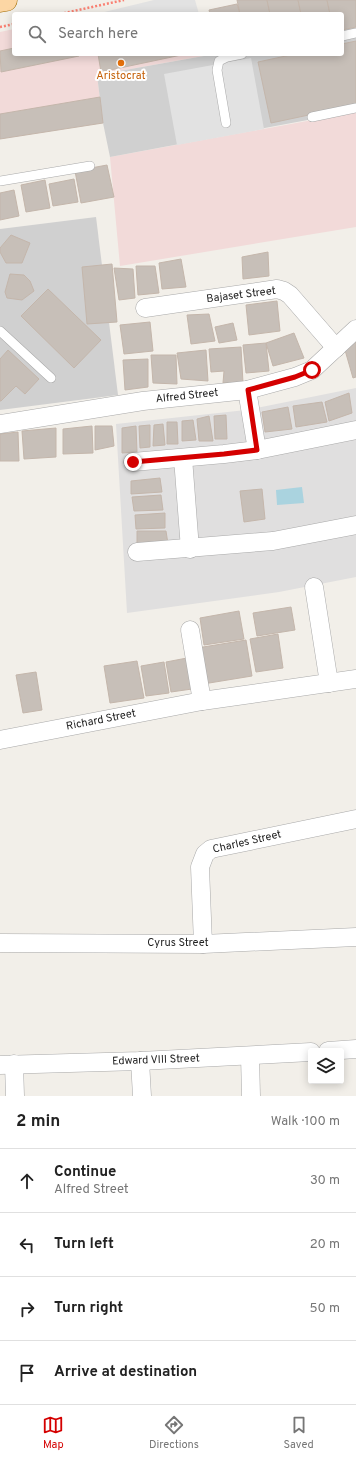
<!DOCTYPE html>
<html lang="en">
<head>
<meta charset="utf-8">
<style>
	:root { --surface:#fff; --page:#f2f2f2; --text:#222; --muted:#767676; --line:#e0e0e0; --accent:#d40000 }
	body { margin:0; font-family:Overpass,sans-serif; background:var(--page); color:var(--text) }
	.controls { position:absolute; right:12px; bottom:12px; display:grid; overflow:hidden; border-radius:4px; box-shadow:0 2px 10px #0003 }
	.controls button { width:36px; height:36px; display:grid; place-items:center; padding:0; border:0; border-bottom:1px solid var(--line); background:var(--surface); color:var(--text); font:20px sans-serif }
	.stop { position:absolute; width:12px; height:12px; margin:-9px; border:3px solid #d40000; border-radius:50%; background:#fff }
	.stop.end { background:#d40000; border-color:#fff; box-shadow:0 1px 4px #0008 }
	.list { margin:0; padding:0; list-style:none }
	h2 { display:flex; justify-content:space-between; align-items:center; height:52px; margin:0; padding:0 16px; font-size:17px }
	h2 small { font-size:13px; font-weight:400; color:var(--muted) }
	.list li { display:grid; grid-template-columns:26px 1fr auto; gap:12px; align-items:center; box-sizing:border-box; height:64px; padding:0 16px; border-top:1px solid var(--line) }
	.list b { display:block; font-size:15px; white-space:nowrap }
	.list p { margin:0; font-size:13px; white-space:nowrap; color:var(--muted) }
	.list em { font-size:13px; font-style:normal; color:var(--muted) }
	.icon { flex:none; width:22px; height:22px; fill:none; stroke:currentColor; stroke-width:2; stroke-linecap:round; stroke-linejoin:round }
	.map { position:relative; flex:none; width:356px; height:1096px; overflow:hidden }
	.search { position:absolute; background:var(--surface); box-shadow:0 2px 10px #0003; left:12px; right:12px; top:12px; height:44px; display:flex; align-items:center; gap:10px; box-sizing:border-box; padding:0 14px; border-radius:4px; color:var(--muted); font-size:15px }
	.sheet { height:308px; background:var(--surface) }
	nav { display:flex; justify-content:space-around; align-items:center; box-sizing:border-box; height:56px; border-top:1px solid var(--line); background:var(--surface); font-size:11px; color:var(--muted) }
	nav a { display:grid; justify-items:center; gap:2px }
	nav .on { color:var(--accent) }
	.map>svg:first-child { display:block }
	.residential { fill:#e0dfdf }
	.commercial { fill:#f2dad9 }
	.religious { fill:#d0d0d0 }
	.parking { fill:#e2e2e2 }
	.water { fill:#aad3df }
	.building { fill:#c7bfb8; stroke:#c4b6ab }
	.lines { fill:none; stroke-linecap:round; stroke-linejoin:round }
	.lane-casing { stroke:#a9a9a9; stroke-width:10 }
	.street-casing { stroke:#a9a9a9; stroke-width:19 }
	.primary-casing { stroke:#a06b00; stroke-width:23 }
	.path { stroke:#fa8072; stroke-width:2.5; stroke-dasharray:2 2; stroke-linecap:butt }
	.lane { stroke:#fff; stroke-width:9 }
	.street { stroke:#fff; stroke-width:18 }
	.primary { stroke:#fcd6a4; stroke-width:22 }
	.route { stroke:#d40000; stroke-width:5 }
	.food-dot { fill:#e8710a; stroke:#fff; stroke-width:1.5 }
	.labels { text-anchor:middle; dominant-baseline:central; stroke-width:4; stroke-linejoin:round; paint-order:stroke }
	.food-label { font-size:11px; fill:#c56008; stroke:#fff }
	.street-label { font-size:11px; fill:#222; stroke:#fff }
</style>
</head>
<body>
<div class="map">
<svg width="356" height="1096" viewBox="0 0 356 1096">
	<rect width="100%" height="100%" fill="#f2efe9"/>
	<path class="residential" d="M356 388V577L279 592 127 613 116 424 246 410Z"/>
	<g class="commercial">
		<path d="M14 29V54H215L97 75 103 123 0 139V32Z"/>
		<path d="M356 112V227L120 266 110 157Z"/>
	</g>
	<g class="religious">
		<path d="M356 27V111L110 157 103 123 97 75 215 54H342V30Z"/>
		<path d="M96 217 118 395 0 410V229Z"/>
	</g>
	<g class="parking">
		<path d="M154 0H195L199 14H100V13Z"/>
		<path d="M251 58 264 129 177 145 164 74Z"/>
	</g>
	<path class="water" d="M302 487 304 503 277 505 276 490Z"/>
	<g class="building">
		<path d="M237 0H267L270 14H240Z"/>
		<path d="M267 0H298L301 14H270Z"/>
		<path d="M298 0H327L330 14H301Z"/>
		<path d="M327 0H356V27L342 30V14H330Z"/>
		<path d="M237 4 240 14H210L209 10Z"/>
		<path d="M356 41V105L271 123 258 62 295 54H342V44Z"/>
		<path d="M14 48V54H79V56L1 72 0 51Z"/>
		<path d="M98 54H186L101 72Z"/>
		<path d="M100 97 103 123 0 139V114Z"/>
		<path d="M107 165 114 197 81 203 75 171Z"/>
		<path d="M74 179 78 202 53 206 49 184Z"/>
		<path d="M45 180 50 208 26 212 21 185Z"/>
		<path d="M14 190 19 216 0 220V193Z"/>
		<path d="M11 235 30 243 22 263H6L0 252V248Z"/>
		<path d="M268 252 269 276 243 279 242 257Z"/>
		<path d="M181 259 186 287 162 289 159 263Z"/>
		<path d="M112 264 117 322 87 324 82 267Z"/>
		<path d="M136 266H155L159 293 138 295Z"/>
		<path d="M114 268 133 269 135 298 119 300Z"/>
		<path d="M10 274 24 275 30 281 34 291 22 300 7 298 5 292Z"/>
		<path d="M48 289 101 340 74 368 21 316Z"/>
		<path d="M277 301 280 331 249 335 246 305Z"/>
		<path d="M209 314 215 341 191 344 187 315Z"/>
		<path d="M150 322 153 351 124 354 120 325Z"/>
		<path d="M233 323 237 340 219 343 215 327Z"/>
		<path d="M294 333 304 358 273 366 266 343Z"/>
		<path d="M356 341V377L353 378 345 350Z"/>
		<path d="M266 343 269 371 246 373 243 345Z"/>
		<path d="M241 347 243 383H223L224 371 211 372 209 349Z"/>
		<path d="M8 350 39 379 25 394 16 386 1 401H0V359Z"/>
		<path d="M206 350 208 381 181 379 177 353Z"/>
		<path d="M151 355H176L177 384 153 383Z"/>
		<path d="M148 359V387L125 390 123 360Z"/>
		<path d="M349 393 352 413 329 421 325 402Z"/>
		<path d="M322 402 327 422 296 427 293 406Z"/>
		<path d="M288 407 292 429 265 432 262 412Z"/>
		<path d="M226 415 227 439H215L214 416Z"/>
		<path d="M209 416 213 441H199L197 419Z"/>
		<path d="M193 420 196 440 182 441V421Z"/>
		<path d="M167 422H177L178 444H167Z"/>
		<path d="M163 424 165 445 153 446 154 425Z"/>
		<path d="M150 425V447L140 448 139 426Z"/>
		<path d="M92 426 93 453 63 454V429Z"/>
		<path d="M95 426H112L114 446 95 450Z"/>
		<path d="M136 426 137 452 122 453V428Z"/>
		<path d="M56 428V457L24 459 22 431Z"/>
		<path d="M18 432 19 461H0V434Z"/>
		<path d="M160 478 162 492 131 494V481Z"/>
		<path d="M262 489 265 519 244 522 240 491Z"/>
		<path d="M161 495 163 510 134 511 132 497Z"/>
		<path d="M165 513V528L136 529 135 515Z"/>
		<path d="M137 531H166L168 544 137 545Z"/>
		<path d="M291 607 295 630 257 636 253 613Z"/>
		<path d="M239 611 244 639 204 645 200 618Z"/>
		<path d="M278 634 283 668 256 672 250 639Z"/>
		<path d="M246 640 252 676 203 684 197 648Z"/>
		<path d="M187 658 192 689 171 692 166 662Z"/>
		<path d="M137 661 144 698 110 703 104 666Z"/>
		<path d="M164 662 169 693 146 696 141 666Z"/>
		<path d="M36 672 42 710 23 713 16 675Z"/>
	</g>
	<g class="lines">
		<defs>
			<g id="lane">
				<path d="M342 36 356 33"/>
				<path d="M312 117 356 108"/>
				<path d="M226 123 217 70 219 61 227 57 242 54"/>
				<path d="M0 181 90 166"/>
				<path d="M0 331 51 378"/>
			</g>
			<g id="street">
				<path d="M145 308 277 289 284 291 290 295 336 348"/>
				<path d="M247 390 257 450"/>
				<path d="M0 424 143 401 247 390 295 377 312 370 356 329"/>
				<path d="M183 458 190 549"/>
				<path d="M133 462 224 454 257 450 356 430"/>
				<path d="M137 552 273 541 356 525"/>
				<path d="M314 587 329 683"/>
				<path d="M190 630 202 701"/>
				<path d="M0 740 202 701 356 679"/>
				<path d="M0 943 203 944 356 937"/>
				<path d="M203 944 200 867 205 854 211 849 356 819"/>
				<path d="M328 1051 356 1049"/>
				<path d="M250 1056 251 1096"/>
				<path d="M140 1061 142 1096"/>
				<path d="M14 1064 15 1096"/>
				<path d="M0 1065 140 1061 311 1052"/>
			</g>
			<path id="primary" d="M0 1 6 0"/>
		</defs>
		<use href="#lane" class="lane-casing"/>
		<use href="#street" class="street-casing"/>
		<use href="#primary" class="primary-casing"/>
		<g class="path">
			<path d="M60 14 124 0"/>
			<path d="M0 27 14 24"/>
		</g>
		<use href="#lane" class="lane"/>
		<use href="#street" class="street"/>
		<use href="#primary" class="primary"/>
	</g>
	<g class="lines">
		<path class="route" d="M133 462 224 454 257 450 248 390 295 377 312 370"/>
	</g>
	<circle class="food-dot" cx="121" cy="63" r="4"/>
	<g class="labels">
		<g class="food-label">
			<text x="121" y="76">Aristocrat</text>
		</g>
		<g class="street-label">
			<text transform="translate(241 295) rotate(-7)">Bajaset Street</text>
			<text transform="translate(187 396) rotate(-6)">Alfred Street</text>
			<text transform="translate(101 720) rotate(-11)">Richard Street</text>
			<text transform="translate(247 842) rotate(-13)">Charles Street</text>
			<text x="178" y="943">Cyrus Street</text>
			<text transform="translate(156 1060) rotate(-2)">Edward VIII Street</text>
		</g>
	</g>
</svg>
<div class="controls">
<button><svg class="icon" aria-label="layers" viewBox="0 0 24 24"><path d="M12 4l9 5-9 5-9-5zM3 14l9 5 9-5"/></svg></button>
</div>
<div class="stop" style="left:312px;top:370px"></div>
<div class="stop end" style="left:133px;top:462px"></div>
<div class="search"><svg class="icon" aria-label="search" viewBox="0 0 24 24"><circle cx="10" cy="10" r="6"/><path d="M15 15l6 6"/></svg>Search here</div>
</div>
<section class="sheet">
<h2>2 min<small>Walk · 100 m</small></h2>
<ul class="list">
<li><svg class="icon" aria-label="ahead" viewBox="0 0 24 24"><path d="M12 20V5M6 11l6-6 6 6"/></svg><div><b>Continue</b><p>Alfred Street</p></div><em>30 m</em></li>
<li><svg class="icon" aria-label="left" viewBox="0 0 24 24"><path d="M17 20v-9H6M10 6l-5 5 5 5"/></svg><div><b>Turn left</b></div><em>20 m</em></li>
<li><svg class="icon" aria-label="right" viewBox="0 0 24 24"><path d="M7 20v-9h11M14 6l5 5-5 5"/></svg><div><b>Turn right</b></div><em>50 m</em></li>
<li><svg class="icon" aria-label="arrive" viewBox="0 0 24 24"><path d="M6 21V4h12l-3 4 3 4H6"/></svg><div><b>Arrive at destination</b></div></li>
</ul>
</section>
<nav>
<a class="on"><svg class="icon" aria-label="map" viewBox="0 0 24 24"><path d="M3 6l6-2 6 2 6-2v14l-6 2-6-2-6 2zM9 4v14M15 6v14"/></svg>Map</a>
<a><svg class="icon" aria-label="directions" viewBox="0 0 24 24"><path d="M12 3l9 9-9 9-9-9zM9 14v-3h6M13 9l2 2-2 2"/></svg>Directions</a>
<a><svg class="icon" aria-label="saved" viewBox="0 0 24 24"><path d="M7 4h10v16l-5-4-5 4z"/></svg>Saved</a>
</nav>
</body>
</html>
